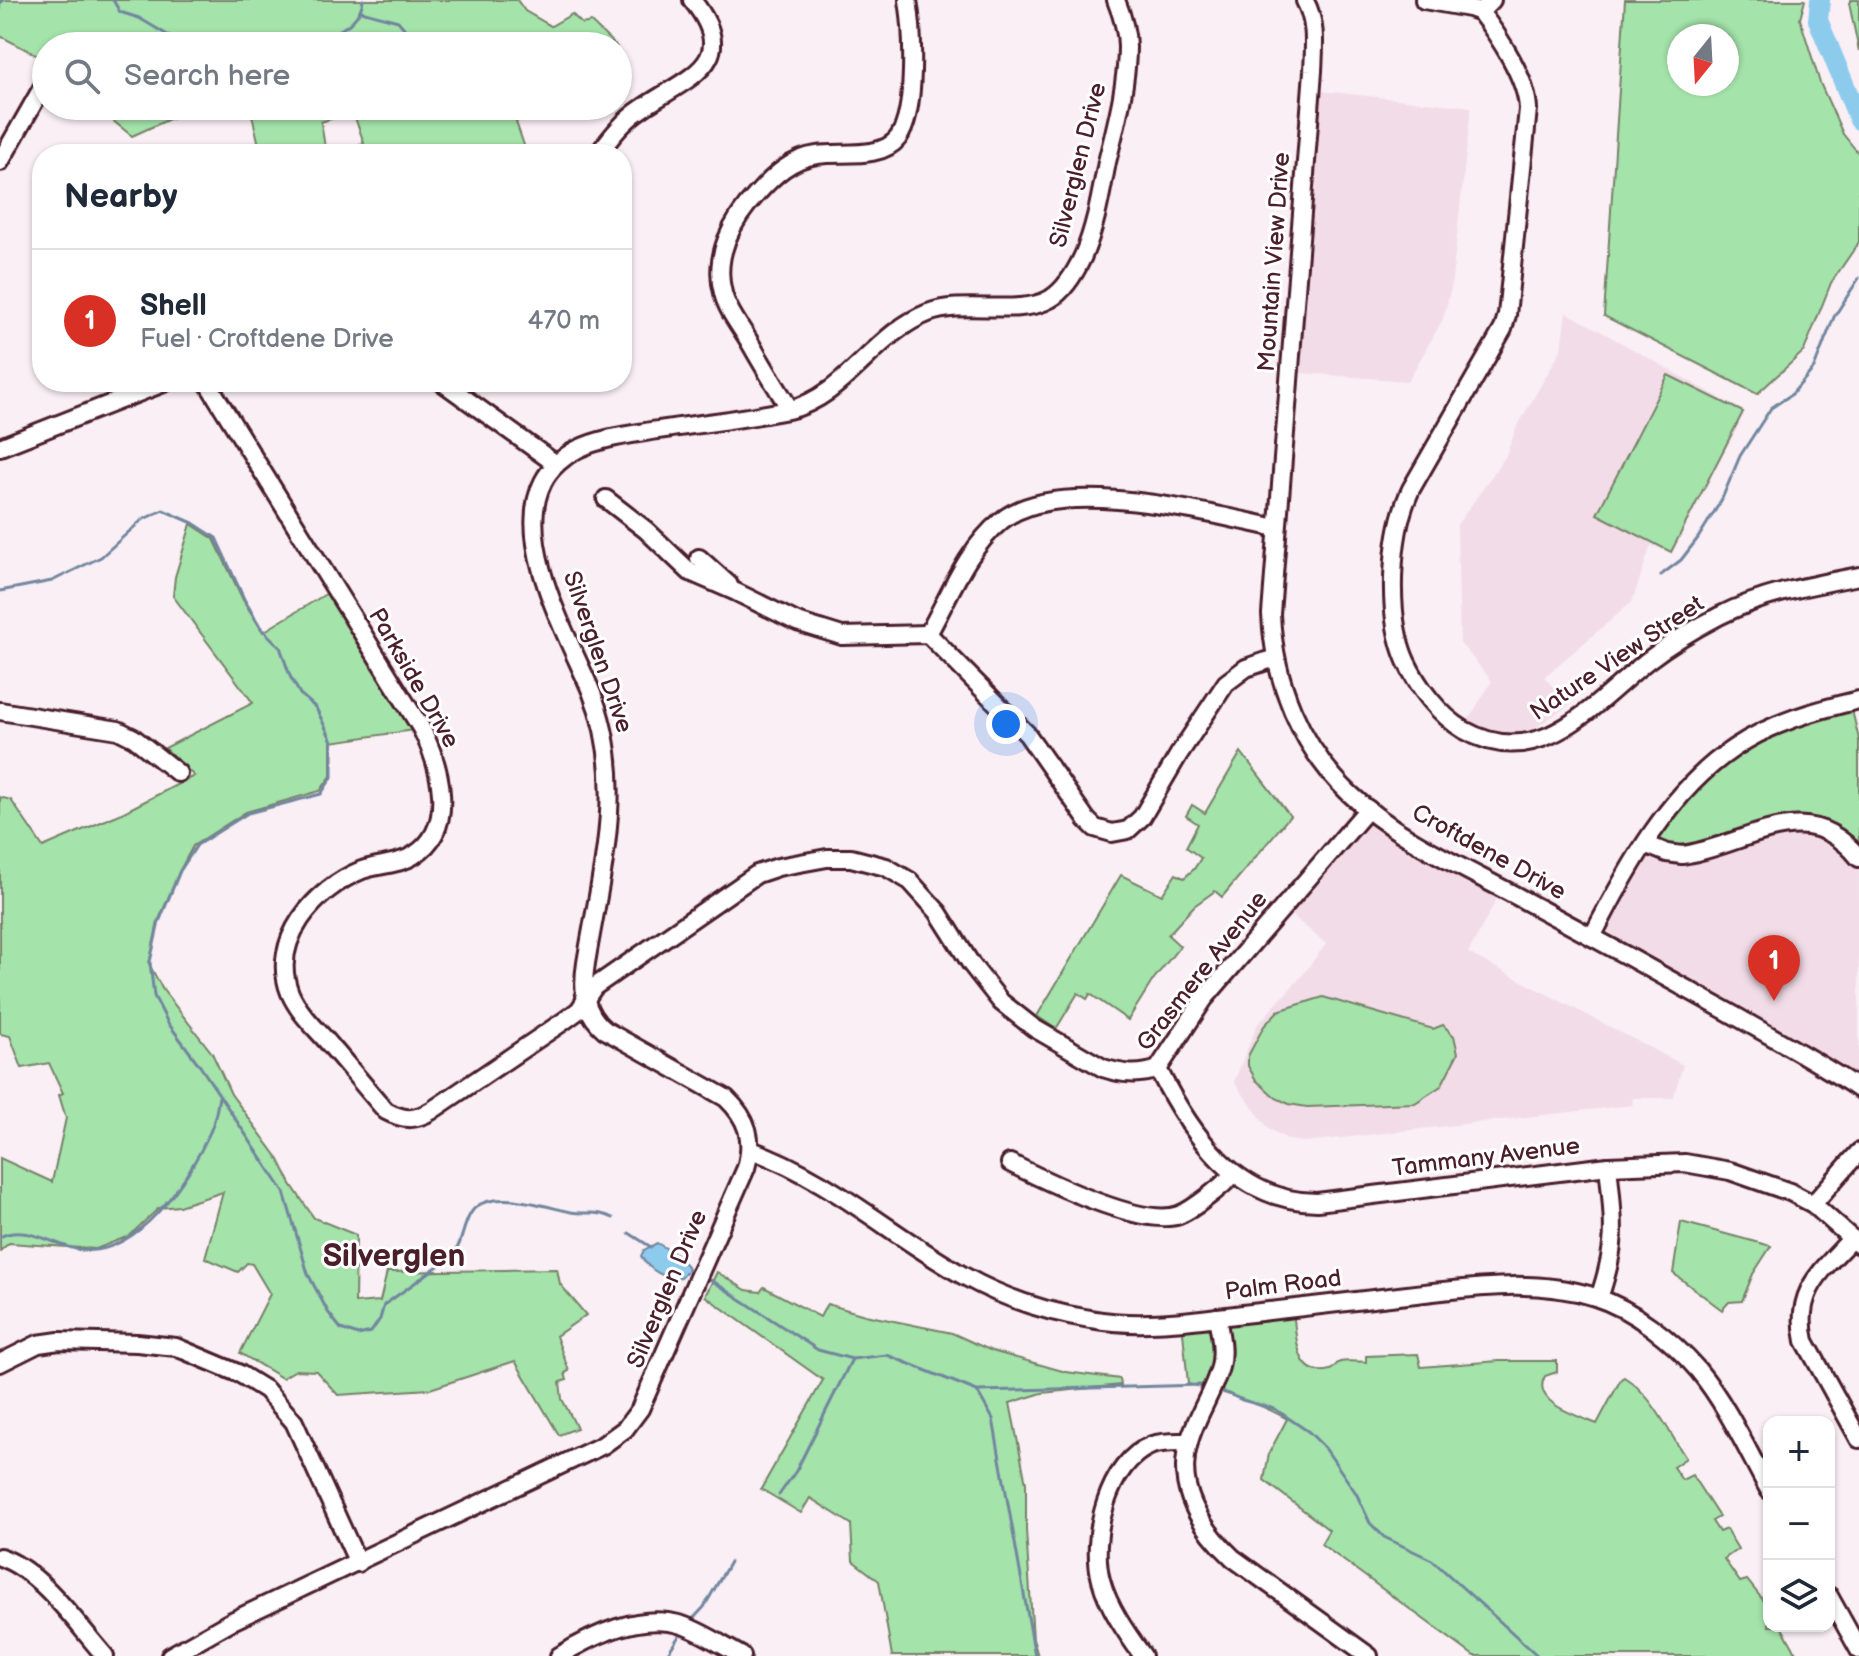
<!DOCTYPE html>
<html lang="en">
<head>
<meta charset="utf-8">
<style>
	:root { --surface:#fff; --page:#f6f6f7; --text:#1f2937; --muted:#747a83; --line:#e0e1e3; --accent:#d93025 }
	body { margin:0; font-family:"Balsamiq Sans",sans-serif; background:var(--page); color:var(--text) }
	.controls { position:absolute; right:24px; bottom:24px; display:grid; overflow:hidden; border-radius:16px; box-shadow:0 2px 6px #0004 }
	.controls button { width:72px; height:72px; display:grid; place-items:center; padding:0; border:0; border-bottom:2px solid var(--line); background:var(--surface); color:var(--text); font:40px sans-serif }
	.compass { position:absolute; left:1667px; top:24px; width:72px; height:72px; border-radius:50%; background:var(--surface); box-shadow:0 2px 6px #0004; rotate:198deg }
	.you { position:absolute; left:1006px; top:724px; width:28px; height:28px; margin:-20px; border:6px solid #fff; border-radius:50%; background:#1a73e8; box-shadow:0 0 0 12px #1a73e833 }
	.badge { display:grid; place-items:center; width:52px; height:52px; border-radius:50%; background:var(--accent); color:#fff; font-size:26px; font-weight:700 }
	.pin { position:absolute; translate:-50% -66px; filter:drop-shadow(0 2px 4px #0008) }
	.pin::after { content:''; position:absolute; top:42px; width:28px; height:24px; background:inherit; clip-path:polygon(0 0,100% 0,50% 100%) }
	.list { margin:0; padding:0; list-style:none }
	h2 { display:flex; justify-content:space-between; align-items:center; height:104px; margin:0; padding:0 32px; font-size:34px }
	h2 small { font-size:26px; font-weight:400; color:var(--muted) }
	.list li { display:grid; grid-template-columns:52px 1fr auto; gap:24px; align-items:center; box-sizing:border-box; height:144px; padding:0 32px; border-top:2px solid var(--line) }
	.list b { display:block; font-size:30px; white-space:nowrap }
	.list p { margin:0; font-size:26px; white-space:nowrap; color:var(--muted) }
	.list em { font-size:26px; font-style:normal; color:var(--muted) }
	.icon { flex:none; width:44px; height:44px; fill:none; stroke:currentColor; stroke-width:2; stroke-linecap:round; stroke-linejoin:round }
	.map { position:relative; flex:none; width:1859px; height:1656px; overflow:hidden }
	.search { position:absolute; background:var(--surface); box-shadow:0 2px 6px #0004; left:32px; top:32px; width:600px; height:88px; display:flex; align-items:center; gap:20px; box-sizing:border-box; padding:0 28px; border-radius:44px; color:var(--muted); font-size:30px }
	.panel { position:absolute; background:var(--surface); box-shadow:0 2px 6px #0004; left:32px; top:144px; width:600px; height:248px; border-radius:32px }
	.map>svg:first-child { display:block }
	.built { fill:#f2dce7 }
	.green { fill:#a4e3aa; stroke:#77816a; stroke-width:2; fill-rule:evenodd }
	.water { fill:#8dcbed; stroke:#72869f; stroke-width:2 }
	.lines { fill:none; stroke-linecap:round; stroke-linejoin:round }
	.stream { stroke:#72869f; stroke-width:3 }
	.river { stroke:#8dcbed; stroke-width:20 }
	.minor-casing { stroke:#4a1f2b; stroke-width:22 }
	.minor { stroke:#fff; stroke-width:16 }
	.labels { text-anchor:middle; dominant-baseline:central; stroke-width:6; stroke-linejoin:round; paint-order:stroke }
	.street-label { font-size:24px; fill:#4a1f2b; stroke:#fff }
	.district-label { font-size:32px; font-weight:bold; fill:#4a1f2b; stroke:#fff }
</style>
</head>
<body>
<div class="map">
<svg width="1859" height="1656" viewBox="0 0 1859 1656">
	<rect width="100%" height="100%" fill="#f9eff4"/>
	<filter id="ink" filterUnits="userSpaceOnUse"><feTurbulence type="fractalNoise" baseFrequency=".0125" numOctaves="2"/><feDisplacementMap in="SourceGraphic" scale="16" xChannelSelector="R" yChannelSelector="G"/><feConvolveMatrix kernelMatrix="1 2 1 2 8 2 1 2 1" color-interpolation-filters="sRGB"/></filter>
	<g filter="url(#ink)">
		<g class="built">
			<path d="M1311 90 1471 107 1451 288 1443 319 1408 381 1290 372Z"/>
			<path d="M1566 312 1745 412 1672 554 1651 545 1632 602 1544 677 1569 705 1518 739 1492 736 1467 722 1492 681 1460 643 1457 525 1506 456 1516 429 1561 350Z"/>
			<path d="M1368 809 1502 889 1468 953 1683 1065 1673 1098H1633L1632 1105 1305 1142 1289 1140 1269 1129 1234 1082 1257 1025 1301 977 1326 944 1289 913Z"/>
			<path d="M1802 824 1859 859V1090L1592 937 1645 845Z"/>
		</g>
		<g class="green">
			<path d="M0 0H517L525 11 551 26 572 14 582 24 591 22 616 46H46V60L0 36Z"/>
			<path d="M1625 0H1805L1800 19 1820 83 1843 134 1859 154V242L1831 283 1804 351 1757 394 1604 316ZM1679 36H1727V84H1679Z"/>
			<path d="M1851 0H1859V51L1849 3Z"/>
			<path d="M120 106H198L132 136 102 112 106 108Z"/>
			<path d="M250 106H539L516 122 527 154H336L364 143 353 112 321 122 326 154H261Z"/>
			<path d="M1668 375 1743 412 1671 552 1597 514Z"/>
			<path d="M191 524 214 539 243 600 263 632 334 589 421 729 331 742V776L320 791 246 812 193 846 179 872 158 922 149 964 163 990 212 1053 231 1094 278 1158 291 1184 314 1218 356 1235 355 1303 380 1301 387 1272 557 1269 560 1284 586 1315 556 1336 569 1371 565 1373 567 1380 560 1382 562 1399 577 1428 559 1435 515 1361 430 1389 338 1395 316 1371 296 1370 282 1378 240 1353 270 1294 252 1264 247 1263 238 1272 205 1258 223 1192 179 1206 159 1208 129 1236 96 1249 9 1243 0 1251V1158L52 1182 66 1118 59 1095 63 1093 49 1063 22 1068 10 1036 0 1034V797L11 800 43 847 122 813 194 776 165 748 253 703 173 596 175 577Z"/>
			<path d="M1850 702 1859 739V859L1802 824 1694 854 1645 845 1733 748Z"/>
			<path d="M1241 752 1290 816 1222 897 1215 891 1194 906 1168 935 1180 946 1153 980 1128 1020 1090 994 1087 999 1078 993 1056 1029 1037 1016 1121 875 1162 895 1176 874 1184 878 1194 869 1201 858 1186 847 1198 824 1186 816 1192 805 1205 813Z"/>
			<path d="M1323 997 1433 1029 1443 1025 1454 1036 1458 1053 1441 1086 1415 1103 1307 1107 1289 1104 1276 1098 1256 1080 1248 1066V1056L1264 1026 1278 1011Z"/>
			<path d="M1681 1222 1771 1246 1753 1274 1742 1301 1729 1302 1722 1310 1673 1273Z"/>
			<path d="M717 1272 746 1290 760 1292 764 1287 820 1317 827 1304 865 1315 952 1333 992 1351 1066 1372 1120 1379 1121 1385 1042 1393 1010 1403 1026 1483V1530L1033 1639 1038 1656H892L879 1581 853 1561 851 1524 810 1498 801 1513 761 1489 823 1380 705 1296Z"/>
			<path d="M1293 1309C1296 1330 1294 1380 1330 1370 1337 1367 1333 1365 1340 1362 1347 1360 1359 1362 1366 1362V1356L1418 1354 1421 1367 1499 1361H1557V1372L1545 1376C1530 1403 1579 1416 1597 1424L1621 1379 1624 1377C1652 1394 1668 1431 1686 1458L1673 1467 1682 1480 1692 1475 1719 1517 1712 1521 1719 1532 1726 1529 1738 1549 1724 1559 1740 1582 1747 1580 1763 1600 1765 1599 1769 1606V1626H1781L1798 1656H1474L1321 1544 1329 1530 1264 1480 1269 1453 1287 1419C1262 1404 1218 1390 1188 1384L1182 1322Z"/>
		</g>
		<path class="water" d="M657 1243 676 1254 687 1266 688 1270 681 1277C666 1281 648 1269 641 1256L644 1250Z"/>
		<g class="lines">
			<g class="stream">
				<path d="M113 0 120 12 139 18 186 46"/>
				<path d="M0 3 4 0"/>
				<path d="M361 11 398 21 419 46"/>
				<path d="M279 46C309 42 358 35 363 0"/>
				<path d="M1661 575 1681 560 1698 538 1721 501 1740 456 1771 408 1792 394 1814 368 1834 317 1859 278"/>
				<path d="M0 591 52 581 101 557 142 520 163 510 193 523 216 538 244 599 261 628 280 647 290 676 300 694 316 708 332 741V777L321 794 248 813 197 845 180 871 159 922 150 962 154 996 168 1023 200 1066 284 1192 308 1274 328 1312 341 1329 358 1335 371 1332 380 1319 384 1305 452 1256C464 1243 462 1223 473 1210 493 1188 546 1207 571 1212 587 1215 598 1210 613 1218"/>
				<path d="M629 1233 651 1247"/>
				<path d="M0 1237C23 1224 53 1244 76 1249 135 1262 189 1179 210 1132 215 1122 217 1108 219 1097"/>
				<path d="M711 1280 818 1350 852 1359 887 1355 977 1391 993 1419 1035 1656"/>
				<path d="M979 1391 1203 1385"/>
				<path d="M1222 1391 1242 1400 1275 1409 1309 1432 1325 1448 1356 1493 1370 1523 1384 1537 1432 1560 1538 1656"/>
				<path d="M779 1495 796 1471 852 1359"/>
				<path d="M692 1620 704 1607 730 1562"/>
				<path d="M666 1656 681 1633"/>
			</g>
			<path class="river" d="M1820 0 1818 20 1859 120"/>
			<defs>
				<g id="minor">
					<path d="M1424 0 1469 8 1480 12C1499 36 1527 79 1528 109L1507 315 1503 329 1411 489C1390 533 1386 616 1406 661 1418 687 1439 715 1464 730 1540 773 1592 705 1647 661 1669 644 1694 629 1719 616 1762 594 1812 585 1859 576"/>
					<path d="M1305 1C1317 23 1314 47 1313 71L1271 614C1274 681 1300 746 1349 793 1397 839 1463 867 1520 898 1593 937 1666 977 1739 1018 1779 1041 1820 1063 1859 1089"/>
					<path d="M1480 12 1492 0"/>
					<path d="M598 154C611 137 623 121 641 109 687 77 743 63 692 0"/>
					<path d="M0 162 46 81"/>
					<path d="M207 382 421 728C440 765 458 828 414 855 399 865 378 864 362 870 315 889 269 941 290 993 299 1014 317 1029 331 1046 349 1067 367 1089 386 1111 403 1120 414 1121 431 1111L564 1021 579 1010 594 987 757 874 778 867 827 858H851L886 867 910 881 938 912 971 964 1001 1002 1034 1028 1103 1068C1122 1074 1139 1076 1158 1069L1204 999 1368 809"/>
					<path d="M442 382 556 464"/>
					<path d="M790 409C776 387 762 364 749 341 740 326 727 310 723 293 713 256 732 220 757 194 773 176 792 158 817 155 841 151 881 160 898 138 917 112 913 31 908 0"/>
					<path d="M0 447 166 382"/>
					<path d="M606 499 646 530 690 572 736 592 797 622 842 636 928 634 1027 734 1087 820 1095 828 1112 833 1128 830 1142 817 1179 754 1226 683 1246 668 1275 658"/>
					<path d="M699 558 729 585"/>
					<path d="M928 634C950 595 966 550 1001 521 1058 474 1209 514 1277 528"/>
					<path d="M0 711 118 730 134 738 178 773"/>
					<path d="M1645 844 1667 853 1682 855C1745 847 1806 791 1859 858"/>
					<path d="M1592 937C1627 869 1669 791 1734 748 1771 723 1816 710 1859 700"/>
					<path d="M1158 1069C1191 1135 1237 1202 1317 1202L1608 1166 1685 1163 1730 1171 1790 1192 1813 1204 1859 1245"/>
					<path d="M751 1150C830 1178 892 1236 964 1276 1003 1298 1046 1312 1090 1319 1144 1329 1198 1319 1252 1313 1313 1306 1373 1299 1433 1292 1487 1286 1542 1280 1595 1297 1633 1309 1672 1340 1698 1370 1727 1405 1747 1450 1769 1490"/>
					<path d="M1010 1163C1046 1181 1142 1228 1179 1215 1194 1209 1221 1187 1233 1175"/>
					<path d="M1813 1204 1859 1152"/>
					<path d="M1852 1238C1821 1272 1794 1291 1805 1341L1859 1439"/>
					<path d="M1599 1298C1618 1243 1614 1222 1608 1166"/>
					<path d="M1217 1317C1220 1334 1224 1350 1220 1367 1213 1393 1196 1416 1189 1442 1175 1488 1200 1527 1233 1558L1369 1656"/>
					<path d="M0 1363 38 1344 59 1341 137 1343 176 1347 240 1374 266 1390 294 1422 358 1563"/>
					<path d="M0 1557C41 1571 76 1623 105 1656"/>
					<path d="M1829 1596 1859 1650"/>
					<path d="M170 1656 230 1622 603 1445 625 1429 640 1409 746 1168C754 1139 748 1119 726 1098L605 1030C583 1012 582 988 586 963 601 871 628 782 591 691 568 636 513 541 543 482 550 468 564 456 578 449 601 438 627 435 651 431 697 424 743 419 788 410 846 397 873 334 928 313 964 299 1018 317 1050 299 1065 290 1076 271 1083 256 1096 226 1101 193 1107 162 1116 125 1127 85 1127 47 1127 30 1122 15 1116 0"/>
					<path d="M559 1656C593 1635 640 1612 682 1625 703 1632 723 1646 742 1656"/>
					<path d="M1143 1656C1127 1634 1108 1607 1101 1580 1090 1539 1107 1462 1152 1445 1164 1441 1176 1442 1189 1442"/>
				</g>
			</defs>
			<use href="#minor" class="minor-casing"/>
			<use href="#minor" class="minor"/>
		</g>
	</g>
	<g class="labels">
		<g class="street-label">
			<text transform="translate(1078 165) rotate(-76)">Silverglen Drive</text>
			<text transform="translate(1274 262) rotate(-86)">Mountain View Drive</text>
			<text transform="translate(598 652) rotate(71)">Silverglen Drive</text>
			<text transform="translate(1617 658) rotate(-34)">Nature View Street</text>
			<text transform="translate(414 678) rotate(60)">Parkside Drive</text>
			<text transform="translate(1489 852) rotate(29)">Croftdene Drive</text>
			<text transform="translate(1202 971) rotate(-52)">Grasmere Avenue</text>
			<text transform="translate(1486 1157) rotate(-7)">Tammany Avenue</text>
			<text transform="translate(1283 1285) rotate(-7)">Palm Road</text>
			<text transform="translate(667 1289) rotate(-67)">Silverglen Drive</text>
		</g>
		<g class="district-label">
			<text x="394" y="1256">Silverglen</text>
		</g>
	</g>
</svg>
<div class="controls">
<button>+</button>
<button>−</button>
<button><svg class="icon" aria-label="layers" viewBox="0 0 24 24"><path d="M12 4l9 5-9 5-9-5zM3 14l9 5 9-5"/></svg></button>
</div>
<svg class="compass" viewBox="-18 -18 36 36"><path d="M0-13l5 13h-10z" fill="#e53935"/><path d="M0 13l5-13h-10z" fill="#747a83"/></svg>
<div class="you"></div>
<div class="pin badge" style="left:1774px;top:1001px">1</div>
<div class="search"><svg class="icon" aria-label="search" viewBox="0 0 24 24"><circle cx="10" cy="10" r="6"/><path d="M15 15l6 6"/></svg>Search here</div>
<section class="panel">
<h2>Nearby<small></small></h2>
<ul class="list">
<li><span class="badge">1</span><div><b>Shell</b><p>Fuel · Croftdene Drive</p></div><em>470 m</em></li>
</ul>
</section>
</div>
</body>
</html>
